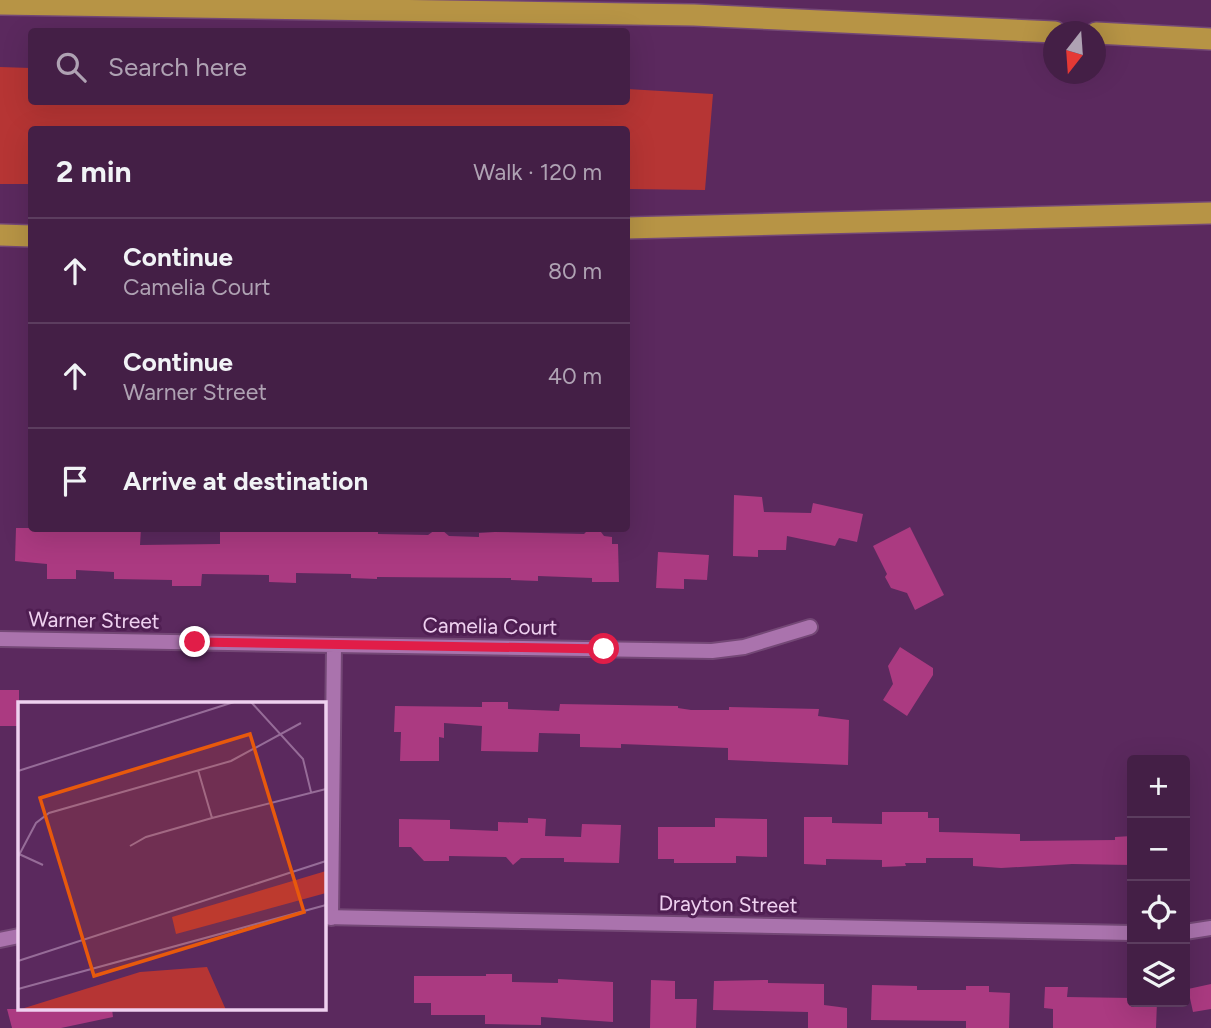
<!DOCTYPE html>
<html lang="en">
<head>
<meta charset="utf-8">
<style>
	:root { --surface:#441f46; --page:#4e2c51; --text:#f1f3f6; --muted:#afa2b3; --line:#5c3d5f }
	body { margin:0; font-family:Figtree,sans-serif; background:var(--page); color:var(--text) }
	.controls { position:absolute; right:21px; bottom:21px; display:grid; overflow:hidden; border-radius:7px; box-shadow:0 7px 28px #0002 }
	.controls button { width:63px; height:63px; display:grid; place-items:center; padding:0; border:0; border-bottom:2px solid var(--line); background:var(--surface); color:var(--text); font:35px sans-serif }
	.compass { position:absolute; left:1043px; top:21px; width:63px; height:63px; border-radius:50%; background:var(--surface); box-shadow:0 7px 28px #0002; rotate:197deg }
	.stop { position:absolute; width:21px; height:21px; margin:-16px; border:5px solid #e11d48; border-radius:50%; background:#fff }
	.stop.end { background:#e11d48; border-color:#fff; box-shadow:0 2px 7px #0008 }
	.list { margin:0; padding:0; list-style:none }
	h2 { display:flex; justify-content:space-between; align-items:center; height:91px; margin:0; padding:0 28px; font-size:30px }
	h2 small { font-size:23px; font-weight:400; color:var(--muted) }
	.list li { display:grid; grid-template-columns:46px 1fr auto; gap:21px; align-items:center; box-sizing:border-box; height:105px; padding:0 28px; border-top:2px solid var(--line) }
	.list b { display:block; font-size:26px; white-space:nowrap }
	.list p { margin:0; font-size:23px; white-space:nowrap; color:var(--muted) }
	.list em { font-size:23px; font-style:normal; color:var(--muted) }
	.icon { flex:none; width:38px; height:38px; fill:none; stroke:currentColor; stroke-width:2; stroke-linecap:round; stroke-linejoin:round }
	.map { position:relative; flex:none; width:1211px; height:1028px; overflow:hidden }
	.search { position:absolute; background:var(--surface); box-shadow:0 7px 28px #0002; left:28px; top:28px; width:602px; height:77px; display:flex; align-items:center; gap:18px; box-sizing:border-box; padding:0 24px; border-radius:7px; color:var(--muted); font-size:26px }
	.panel { position:absolute; background:var(--surface); box-shadow:0 7px 28px #0002; left:28px; top:126px; width:602px; height:406px; border-radius:7px }
	.map>svg:first-child { display:block }
	.forest { fill:#b63534 }
	.building { fill:#ab3a81 }
	.lines { fill:none; stroke-linecap:round; stroke-linejoin:round }
	.street-casing { stroke:#744876; stroke-width:18 }
	.highway-casing { stroke:#744876; stroke-width:24 }
	.street { stroke:#aa73ad; stroke-width:14 }
	.highway { stroke:#b79445; stroke-width:21 }
	.route { stroke:#e11d48; stroke-width:9 }
	.labels { text-anchor:middle; dominant-baseline:central; stroke-width:6; stroke-linejoin:round; paint-order:stroke }
	.street-label { font-size:21px; fill:#efd1f0; stroke:#4f1e52 }
	.inset-road { fill:none; stroke:#966c98; stroke-width:2 }
	.view { fill:#e8590c; fill-opacity:0.15; stroke:#e8590c; stroke-width:3.5 }
	.inset-edge { fill:none; stroke:#efd1f0; stroke-width:3.5 }
</style>
</head>
<body>
<div class="map">
<svg width="1211" height="1028" viewBox="0 0 1211 1028">
	<rect width="100%" height="100%" fill="#5b295e"/>
	<path class="forest" d="M0 67 31 68 32 102H626L627 89 713 94 705 190 627 189 626 130H32L31 184H0Z"/>
	<g class="building">
		<path d="M734 495 762 497 764 512 811 513 813 503 863 514 857 542 839 538 835 546 787 536 786 550H758V557L733 556Z"/>
		<path d="M910 527 944 595 915 610 907 593 891 588 885 577 887 574 873 546Z"/>
		<path d="M16 528H141L140 545 220 544V528H366V531H378V534L428 535 435 530H442L449 536 479 537V533L495 532 584 534 590 528H598L604 536 612 537V544H618L619 582H592V578L538 576V581L511 580V578L377 577V579L351 578V574L296 573V583L269 582V575L202 574 201 586H172V580L114 579V572L76 570V579H47V564L15 561Z"/>
		<path d="M658 552 709 555 707 580 684 579V589L656 588Z"/>
		<path d="M900 647 933 668V675L907 716 883 700 893 684 888 666Z"/>
		<rect x="0" y="690" width="19" height="36"/>
		<path d="M482 702H508V709L559 711 560 704 678 706V708L691 710H729V707L819 709 818 716 849 720 848 765 728 760V748L621 744V748L580 747V734L539 733 538 752 481 751 482 726 444 723V738L439 737V761H400L401 732H394L395 706 482 707Z"/>
		<path d="M882 812H928V818H939V832L1020 834V841L1115 840V837L1132 836V865L1072 864 1001 868 973 866V858H926V863H905L906 866 882 867V860L826 859V865L804 864V817H832V823L882 824Z"/>
		<path d="M528 818 546 819 545 836 581 837 582 824 621 825 619 863 564 862V858H521L513 865 506 857 449 856V861H424L411 847H399V819L450 820V829L498 831V822L528 823Z"/>
		<path d="M715 818 767 819V857L736 856V863H674V859H658V827H715Z"/>
		<path d="M486 974H512V982L558 983V979L613 982V1022L541 1017V1025L485 1024V1015H431V1003H414V976H486Z"/>
		<path d="M651 980 675 981V999H697L696 1028H650Z"/>
		<path d="M768 980V983L824 984V1005L847 1008V1028H808V1012L713 1010 714 981Z"/>
		<path d="M1211 984V1009L1193 1012 1188 989Z"/>
		<path d="M872 985 917 986V990H966V986H989V992L1010 993 1009 1028H966V1021L871 1020Z"/>
		<path d="M1045 987H1068L1067 997 1132 998V1002H1157L1156 1028H1053V1009L1044 1008Z"/>
		<path d="M7 1009H112L113 1017 61 1028H12Z"/>
	</g>
	<g class="lines">
		<defs>
			<g id="street">
				<path d="M0 639 334 645 331 918"/>
				<path d="M334 645 712 651 744 647 810 627"/>
				<path d="M324 917 1132 933"/>
				<path d="M1185 932 1211 928"/>
				<path d="M0 940 19 936"/>
			</g>
			<g id="highway">
				<path d="M0 4 694 15 1055 32"/>
				<path d="M1096 33 1211 39"/>
				<path d="M626 228 1211 213"/>
				<path d="M0 235 32 236"/>
			</g>
		</defs>
		<use href="#street" class="street-casing"/>
		<use href="#highway" class="highway-casing"/>
		<use href="#street" class="street"/>
		<use href="#highway" class="highway"/>
	</g>
	<g class="lines">
		<path class="route" d="M195 642 604 649"/>
	</g>
	<g class="labels">
		<g class="street-label">
			<text transform="translate(94 620) rotate(1)">Warner Street</text>
			<text transform="translate(490 626) rotate(1)">Camelia Court</text>
			<text transform="translate(728 904) rotate(1)">Drayton Street</text>
		</g>
	</g>
	<g transform="translate(18 702)">
		<rect width="308" height="308" fill="#5b295e"/>
		<path d="M308 169V191L158 232 154 215ZM189 265 208 308H0L122 270Z" fill="#b63534"/>
		<path class="inset-road" d="M233 0 285 57 293 90M180 68 194 116 308 87M0 69 216 0M112 144 128 135 194 116M1 152 25 163M0 155 18 121 31 111 213 59 283 21M0 259 308 159M0 287 308 203"/>
		<path class="view" d="M232 32 286 210 76 274 22 96Z"/>
		<rect width="308" height="308" class="inset-edge"/>
	</g>
</svg>
<div class="controls">
<button>+</button>
<button>−</button>
<button><svg class="icon" aria-label="locate" viewBox="0 0 24 24"><circle cx="12" cy="12" r="6"/><path d="M12 2v4M12 18v4M2 12h4M18 12h4"/></svg></button>
<button><svg class="icon" aria-label="layers" viewBox="0 0 24 24"><path d="M12 4l9 5-9 5-9-5zM3 14l9 5 9-5"/></svg></button>
</div>
<svg class="compass" viewBox="-18 -18 36 36"><path d="M0-13l5 13h-10z" fill="#e53935"/><path d="M0 13l5-13h-10z" fill="#afa2b3"/></svg>
<div class="stop" style="left:604px;top:649px"></div>
<div class="stop end" style="left:195px;top:642px"></div>
<div class="search"><svg class="icon" aria-label="search" viewBox="0 0 24 24"><circle cx="10" cy="10" r="6"/><path d="M15 15l6 6"/></svg>Search here</div>
<section class="panel">
<h2>2 min<small>Walk · 120 m</small></h2>
<ul class="list">
<li><svg class="icon" aria-label="ahead" viewBox="0 0 24 24"><path d="M12 20V5M6 11l6-6 6 6"/></svg><div><b>Continue</b><p>Camelia Court</p></div><em>80 m</em></li>
<li><svg class="icon" aria-label="ahead" viewBox="0 0 24 24"><path d="M12 20V5M6 11l6-6 6 6"/></svg><div><b>Continue</b><p>Warner Street</p></div><em>40 m</em></li>
<li><svg class="icon" aria-label="arrive" viewBox="0 0 24 24"><path d="M6 21V4h12l-3 4 3 4H6"/></svg><div><b>Arrive at destination</b></div></li>
</ul>
</section>
</div>
</body>
</html>
